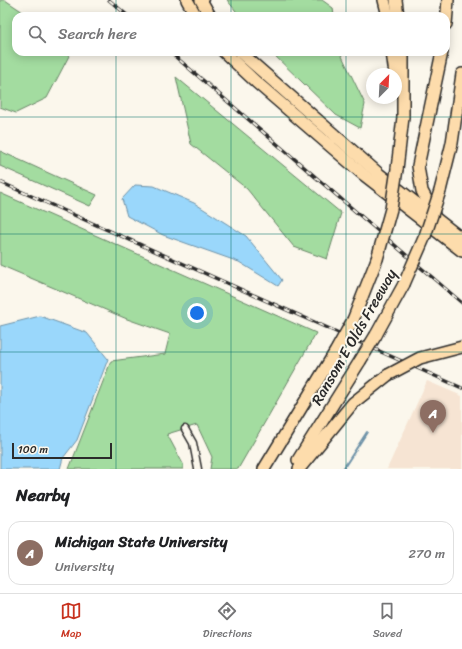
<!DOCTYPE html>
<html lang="en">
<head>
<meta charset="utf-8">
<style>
	:root { --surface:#fff; --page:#f6f6f6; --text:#202124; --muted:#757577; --line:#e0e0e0; --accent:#c8321e }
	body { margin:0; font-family:Sriracha,sans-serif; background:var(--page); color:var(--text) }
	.compass { position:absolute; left:366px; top:68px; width:36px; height:36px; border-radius:50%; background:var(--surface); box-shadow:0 2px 10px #0003; rotate:24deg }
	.scale { position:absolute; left:12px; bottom:10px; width:100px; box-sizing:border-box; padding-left:4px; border:2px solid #2b2b2b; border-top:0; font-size:11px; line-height:14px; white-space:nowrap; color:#2b2b2b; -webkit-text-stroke:3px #fbf7ec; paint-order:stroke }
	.you { position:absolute; left:197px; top:313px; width:14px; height:14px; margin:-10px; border:3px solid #fff; border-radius:50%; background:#1a73e8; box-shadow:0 0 0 6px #1a73e833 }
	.badge { display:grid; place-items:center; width:26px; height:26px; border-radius:50%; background:var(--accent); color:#fff; font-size:13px; font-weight:700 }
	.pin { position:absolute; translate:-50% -33px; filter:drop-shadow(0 1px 2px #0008) }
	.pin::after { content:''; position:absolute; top:21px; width:14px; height:12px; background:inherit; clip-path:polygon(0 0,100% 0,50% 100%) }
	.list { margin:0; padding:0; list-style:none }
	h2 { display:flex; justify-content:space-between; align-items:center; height:52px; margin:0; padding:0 16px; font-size:17px }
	h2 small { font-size:13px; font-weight:400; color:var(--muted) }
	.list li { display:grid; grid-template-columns:26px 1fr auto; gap:12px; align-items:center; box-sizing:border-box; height:64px; margin:0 8px 8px; padding:0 8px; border:1px solid var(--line); border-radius:12px }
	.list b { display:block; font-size:15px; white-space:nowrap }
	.list p { margin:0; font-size:13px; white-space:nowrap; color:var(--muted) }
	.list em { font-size:13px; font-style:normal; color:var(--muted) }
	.icon { flex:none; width:22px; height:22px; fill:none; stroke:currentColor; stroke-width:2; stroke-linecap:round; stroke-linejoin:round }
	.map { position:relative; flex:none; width:462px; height:469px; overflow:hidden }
	.search { position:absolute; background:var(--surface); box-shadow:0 2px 10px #0003; left:12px; right:12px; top:12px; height:44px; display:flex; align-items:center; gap:10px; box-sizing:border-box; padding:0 14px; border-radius:12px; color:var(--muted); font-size:15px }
	.sheet { height:124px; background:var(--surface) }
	nav { display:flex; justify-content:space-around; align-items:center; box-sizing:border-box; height:56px; border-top:1px solid var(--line); background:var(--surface); font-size:11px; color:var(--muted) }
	nav a { display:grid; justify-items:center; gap:2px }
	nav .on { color:var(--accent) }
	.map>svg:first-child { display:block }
	.built { fill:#f6e4d3 }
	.green { fill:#a3dca0; stroke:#678466 }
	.water { fill:#9ad7fb; stroke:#6e92a8 }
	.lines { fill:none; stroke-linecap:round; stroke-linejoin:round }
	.stream { stroke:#6e92a8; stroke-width:2 }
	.street-casing { stroke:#2b2b2b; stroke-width:9 }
	.highway-casing { stroke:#2b2b2b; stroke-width:14 }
	.street { stroke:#fbf7ec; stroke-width:6 }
	.highway { stroke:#fddcac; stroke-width:11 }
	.rail-casing { stroke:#2b2b2b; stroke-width:3.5 }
	.rail { stroke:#fbf7ec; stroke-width:2; stroke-dasharray:6; stroke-linecap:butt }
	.highway-bridge-casing { stroke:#2b2b2b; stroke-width:14; stroke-linecap:butt }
	.highway-bridge { stroke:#fddcac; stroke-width:11 }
	.grid { fill:none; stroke:#0f766e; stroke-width:1; stroke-opacity:0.55 }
	.labels { text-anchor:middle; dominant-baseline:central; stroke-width:4; stroke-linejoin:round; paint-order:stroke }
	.street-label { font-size:15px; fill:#2b2b2b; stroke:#fbf7ec }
</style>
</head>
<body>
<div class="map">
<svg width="462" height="469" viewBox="0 0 462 469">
	<rect width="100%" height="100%" fill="#fbf7ec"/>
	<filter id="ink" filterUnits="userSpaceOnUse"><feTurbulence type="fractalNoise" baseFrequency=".025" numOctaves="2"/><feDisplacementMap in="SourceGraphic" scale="8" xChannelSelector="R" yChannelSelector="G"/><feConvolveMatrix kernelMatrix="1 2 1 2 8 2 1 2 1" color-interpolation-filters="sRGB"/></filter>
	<g filter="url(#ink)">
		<path class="built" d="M427 381 462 396V469H387Z"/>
		<g class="green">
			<path d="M0 0H5L29 16H16V52H68L70 54 47 98 16 113 0 107Z"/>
			<path d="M227 0H322L333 8 334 16H240Z"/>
			<path d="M271 52H340L365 104 360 128 336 115Z"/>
			<path d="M176 77 341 213 327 259 294 247 247 189 191 144Z"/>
			<path d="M0 151 97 195 90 206 0 166Z"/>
			<path d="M0 193 316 333 238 469H210L212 457 197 425 167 434 183 464V469H69L111 361 165 354 170 334 127 319 0 265Z"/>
		</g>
		<g class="water">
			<path d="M135 185 154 186 194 203 246 236 282 280 278 286 239 262 163 235 127 216 122 199Z"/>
			<path d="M40 316 87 333 108 359 77 440 63 458 60 469H0V326Z"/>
		</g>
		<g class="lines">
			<path class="stream" d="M343 469 367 432"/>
			<defs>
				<path id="street" d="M185 429 193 443 198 469"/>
				<g id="highway">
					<path d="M187 0 196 16"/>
					<path d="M201 0 210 16"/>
					<path d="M384 0 388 16"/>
					<path d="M396 0 398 16"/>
					<path d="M446 24 448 0"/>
					<path d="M224 52 256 82 364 175 462 251"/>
					<path d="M240 52 379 174 462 239"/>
					<path d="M392 52 395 74"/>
					<path d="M397 169 403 117V52"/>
					<path d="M440 191 452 143 462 74"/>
					<path d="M434 214 422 191 418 166 442 52"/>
					<path d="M353 320 377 259"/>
					<path d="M376 335 404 284"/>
					<path d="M298 460 360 361"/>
					<path d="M264 469 337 349"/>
					<path d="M299 469 353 403 388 375"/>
				</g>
			</defs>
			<use href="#street" class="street-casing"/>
			<use href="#highway" class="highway-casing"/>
			<use href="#street" class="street"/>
			<use href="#highway" class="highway"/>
			<defs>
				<g id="rail">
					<path d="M109 0 128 16"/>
					<path d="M170 52 462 303"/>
					<path d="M0 182 462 388"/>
				</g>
			</defs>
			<use href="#rail" class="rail-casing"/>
			<use href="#rail" class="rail"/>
			<defs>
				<g id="highway-bridge">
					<path d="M377 259 391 209 397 169"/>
					<path d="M404 284 425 236 440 191"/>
					<path d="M337 349 353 320"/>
					<path d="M360 361 376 335"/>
					<path d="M388 375 420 358 462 347"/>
				</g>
			</defs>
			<use href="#highway-bridge" class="highway-bridge-casing"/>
			<use href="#highway-bridge" class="highway-bridge"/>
		</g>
	</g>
	<path class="grid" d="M116 0V16M231 0V16M346 0V16M116 52V469M231 52V469M346 52V469M0 117H462M0 234H462M0 352H462"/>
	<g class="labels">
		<g class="street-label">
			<text transform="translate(354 337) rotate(-60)">Ransom E Olds Freeway</text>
		</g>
	</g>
</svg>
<svg class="compass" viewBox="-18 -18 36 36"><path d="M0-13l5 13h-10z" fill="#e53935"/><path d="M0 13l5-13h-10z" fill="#757577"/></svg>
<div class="scale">100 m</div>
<div class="you"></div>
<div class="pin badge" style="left:433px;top:433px;background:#8d6e63">A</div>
<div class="search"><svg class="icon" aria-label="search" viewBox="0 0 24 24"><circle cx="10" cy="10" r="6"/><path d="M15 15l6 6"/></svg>Search here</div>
</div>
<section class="sheet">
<h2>Nearby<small></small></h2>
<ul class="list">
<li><span class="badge" style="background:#8d6e63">A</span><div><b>Michigan State University</b><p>University</p></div><em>270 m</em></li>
</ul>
</section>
<nav>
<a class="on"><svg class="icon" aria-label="map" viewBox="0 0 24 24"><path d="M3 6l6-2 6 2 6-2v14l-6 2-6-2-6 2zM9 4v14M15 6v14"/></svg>Map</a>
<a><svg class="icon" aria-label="directions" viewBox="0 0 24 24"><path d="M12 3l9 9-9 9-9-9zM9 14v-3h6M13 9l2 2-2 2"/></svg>Directions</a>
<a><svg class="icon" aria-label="saved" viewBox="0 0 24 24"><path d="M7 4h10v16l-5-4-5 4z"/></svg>Saved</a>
</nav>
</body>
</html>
